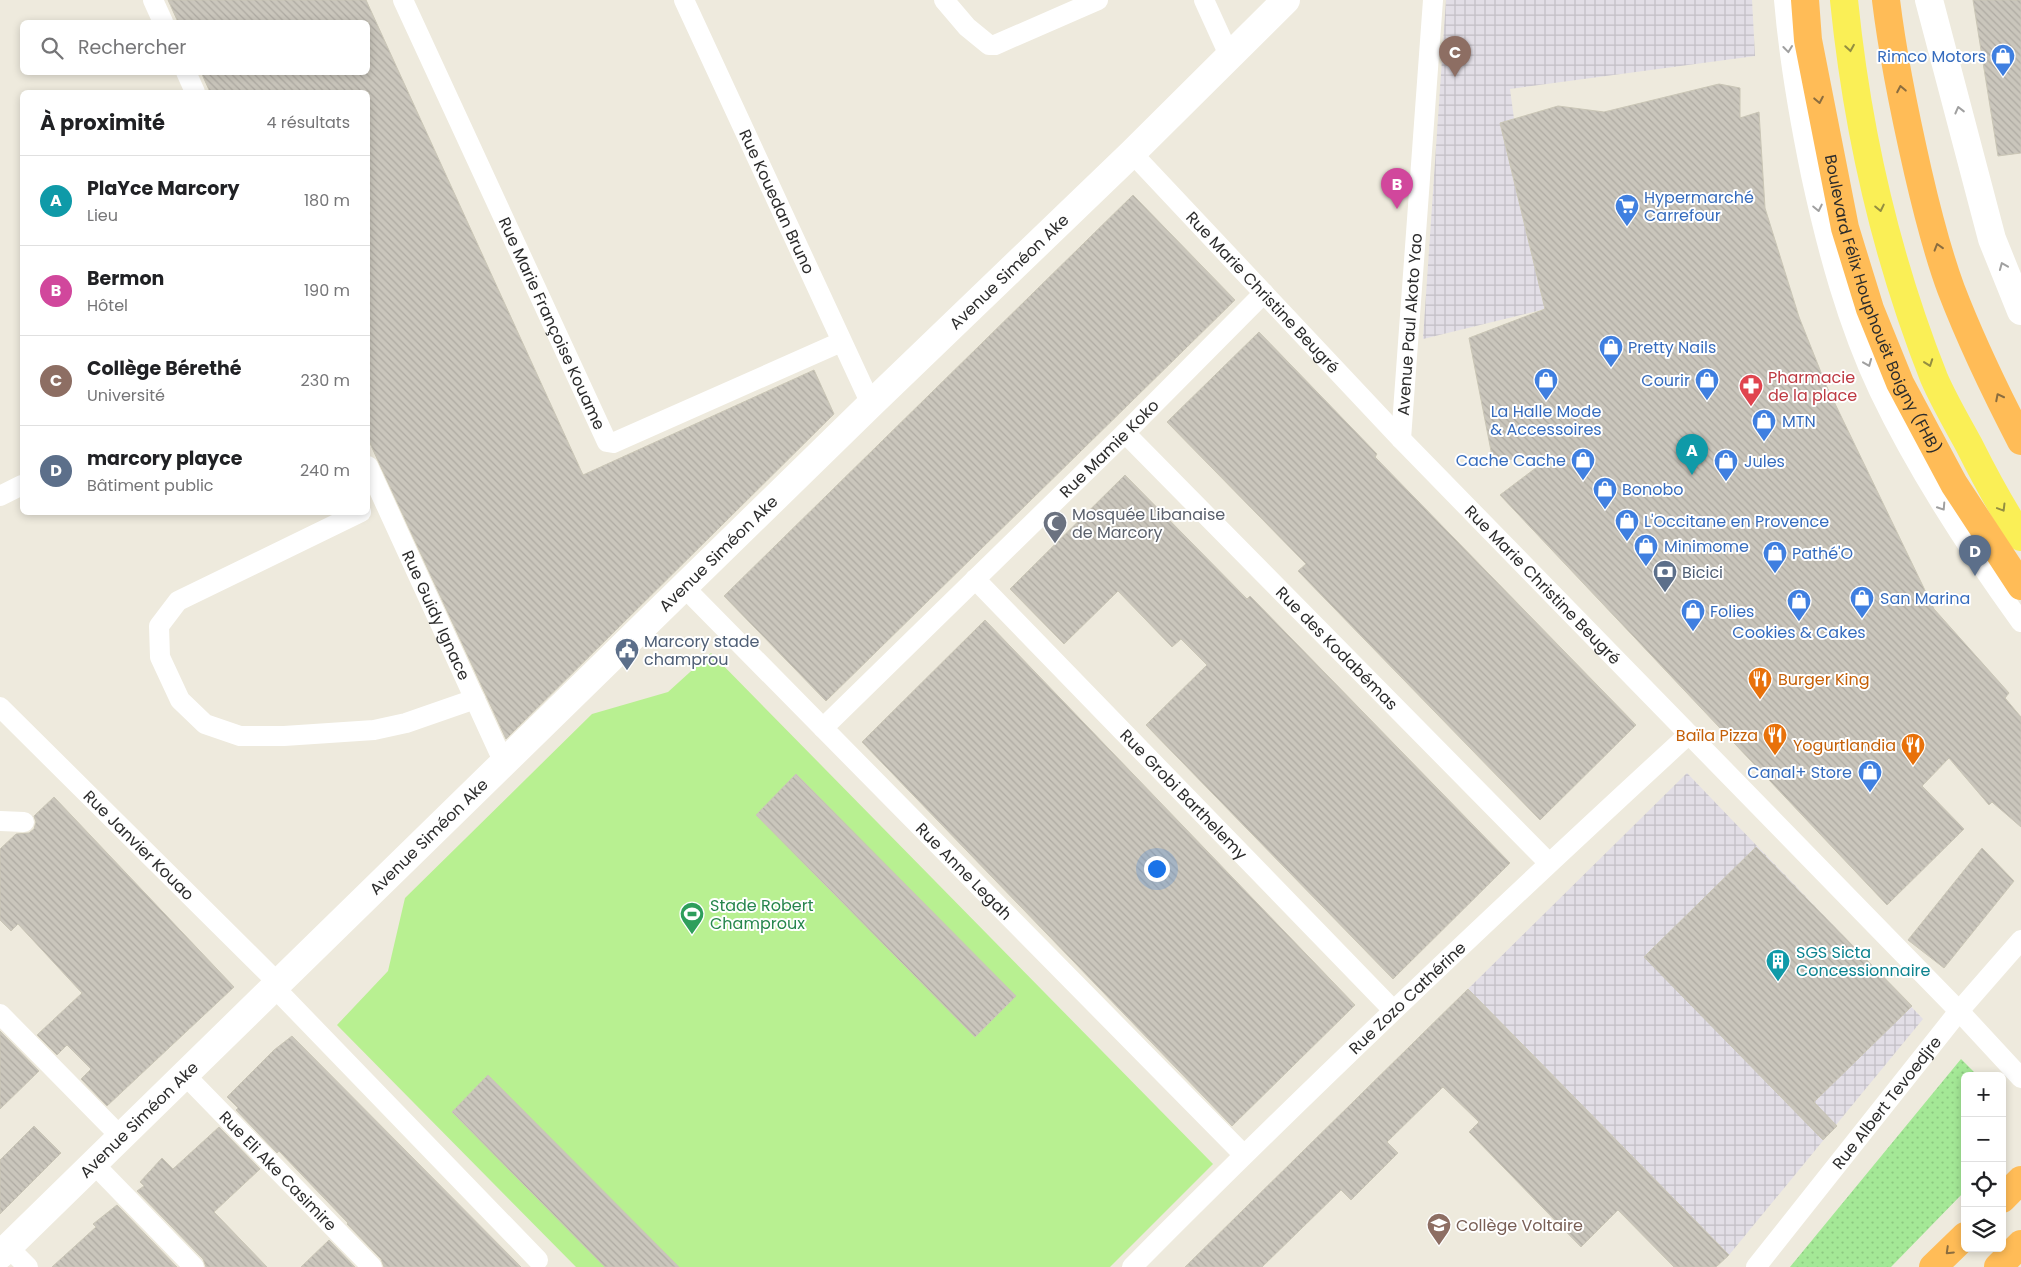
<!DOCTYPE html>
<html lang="fr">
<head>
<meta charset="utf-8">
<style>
	:root { --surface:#fff; --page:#f6f6f6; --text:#202124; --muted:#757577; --line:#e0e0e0; --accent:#393dff }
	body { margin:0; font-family:Poppins,sans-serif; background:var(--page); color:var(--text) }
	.controls { position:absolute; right:15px; bottom:15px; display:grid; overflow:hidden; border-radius:8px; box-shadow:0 2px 8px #0003 }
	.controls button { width:45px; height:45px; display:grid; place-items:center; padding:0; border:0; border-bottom:1px solid var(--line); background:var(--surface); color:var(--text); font:25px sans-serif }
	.you { position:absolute; left:1156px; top:868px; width:18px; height:18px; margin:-12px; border:4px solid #fff; border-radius:50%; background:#1a73e8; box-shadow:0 0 0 8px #1a73e833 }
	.badge { display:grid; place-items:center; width:32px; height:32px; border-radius:50%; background:var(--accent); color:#fff; font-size:16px; font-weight:700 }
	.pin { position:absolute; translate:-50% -41px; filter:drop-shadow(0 1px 2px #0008) }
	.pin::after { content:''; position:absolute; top:26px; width:18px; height:15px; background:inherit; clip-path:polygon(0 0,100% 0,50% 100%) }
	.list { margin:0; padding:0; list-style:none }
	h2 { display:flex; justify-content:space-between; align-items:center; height:65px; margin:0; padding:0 20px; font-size:21px }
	h2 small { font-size:16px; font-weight:400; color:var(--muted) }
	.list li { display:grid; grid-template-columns:32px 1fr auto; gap:15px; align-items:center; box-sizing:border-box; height:90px; padding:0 20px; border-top:1px solid var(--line) }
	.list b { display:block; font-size:19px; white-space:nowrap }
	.list p { margin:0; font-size:16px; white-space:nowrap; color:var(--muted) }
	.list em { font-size:16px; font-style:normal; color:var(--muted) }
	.icon { flex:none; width:28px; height:28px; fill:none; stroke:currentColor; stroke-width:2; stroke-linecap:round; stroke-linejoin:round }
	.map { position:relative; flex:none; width:2021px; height:1267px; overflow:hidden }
	.search { position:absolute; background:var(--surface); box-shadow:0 2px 8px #0003; left:20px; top:20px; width:350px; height:55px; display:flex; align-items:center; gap:12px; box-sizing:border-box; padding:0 18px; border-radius:8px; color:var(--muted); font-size:19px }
	.panel { position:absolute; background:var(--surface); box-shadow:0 2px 8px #0003; left:20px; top:90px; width:350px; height:425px; border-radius:8px }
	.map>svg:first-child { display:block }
	.industrial { fill:url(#industrial-grid) }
	.park { fill:url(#park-dots) }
	.pitch { fill:#b8f091 }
	.building { fill:url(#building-back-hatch); stroke:#cac6b6 }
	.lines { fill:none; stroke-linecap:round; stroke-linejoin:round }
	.street { stroke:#fff; stroke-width:20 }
	.secondary { stroke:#fff; stroke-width:28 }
	.primary { stroke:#faef56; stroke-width:28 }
	.highway { stroke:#ffbc57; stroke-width:28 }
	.oneway { stroke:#938e41 }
	.oneway2 { stroke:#a0a0a0 }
	.oneway3 { stroke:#8b6d3f }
	.labels { text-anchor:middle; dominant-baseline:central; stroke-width:4; stroke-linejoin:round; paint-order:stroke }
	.shop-label { font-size:16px; fill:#366cbe; stroke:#fff; text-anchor:start }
	.street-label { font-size:16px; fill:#2c2c2c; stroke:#fff }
	.health-label { font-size:16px; fill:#be3a42; stroke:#fff; text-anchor:start }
	.worship-label { font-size:16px; fill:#5b616d; stroke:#fff; text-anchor:start }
	.service-label { font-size:16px; fill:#4e5e75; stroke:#fff; text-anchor:start }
	.food-label { font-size:16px; fill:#c56008; stroke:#fff; text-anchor:end }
	.leisure-label { font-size:16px; fill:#27864d; stroke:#fff; text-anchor:start }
	.culture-label { font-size:16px; fill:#0d838f; stroke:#fff; text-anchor:start }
	.education-label { font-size:16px; fill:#785e54; stroke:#fff; text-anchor:start }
</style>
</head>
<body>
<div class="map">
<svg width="2021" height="1267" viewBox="0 0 2021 1267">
	<defs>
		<pattern id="industrial-grid" width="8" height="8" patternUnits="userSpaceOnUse" patternTransform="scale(1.25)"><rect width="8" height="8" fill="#e2dee6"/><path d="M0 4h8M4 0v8" fill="none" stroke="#c2bfc5"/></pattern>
		<pattern id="park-dots" width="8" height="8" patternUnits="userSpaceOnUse" patternTransform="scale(1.25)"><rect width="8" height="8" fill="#a4e896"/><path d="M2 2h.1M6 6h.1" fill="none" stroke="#8dc781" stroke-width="1.8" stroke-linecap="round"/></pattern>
		<pattern id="building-back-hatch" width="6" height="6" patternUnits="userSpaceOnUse" patternTransform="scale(1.25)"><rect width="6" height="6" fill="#cac6bc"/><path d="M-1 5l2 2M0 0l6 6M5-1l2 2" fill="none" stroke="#aeaaa2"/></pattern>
	</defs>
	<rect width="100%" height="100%" fill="#eeeadd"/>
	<g class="industrial">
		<path d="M1446 0H1752L1755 56 1510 89 1514 119 1500 123 1545 309 1423 339Z"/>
		<path d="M1687 773 1923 1019 1729 1255 1468 989Z"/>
	</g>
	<path class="park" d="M1961 1059 1978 1076H1965V1191L1891 1267H1790Z"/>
	<path class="pitch" d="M711 653 1213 1164 1110 1267H576L337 1025 388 971 405 898 592 714 668 692Z"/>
	<g class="building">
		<path d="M168 0H366L583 475 814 370 834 414 506 739 368 439V92H210L201 72H368V22H178Z"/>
		<path d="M1973 0H2021V153L1998 156Z"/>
		<path d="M1719 84 1740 88V118L1759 112 1765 208 1799 317 1826 385 1934 609 2009 693 2005 698 2021 717V827L1992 802 1989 805 1949 758 1922 786 1964 829 1887 905 1500 495 1553 455 1493 461 1469 338 1545 309 1500 123 1558 106 1604 112Z"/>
		<path d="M1133 195 1235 300 826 701 724 596Z"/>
		<path d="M1259 332 1377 454 1375 457 1636 725 1540 820 1298 571 1306 564 1167 422Z"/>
		<path d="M1125 475 1247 599 1250 596 1510 863 1393 979 1146 725 1207 665 1181 639 1172 647 1118 591 1064 644 1010 589Z"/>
		<path d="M985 620 1355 1005 1232 1126 862 742Z"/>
		<path d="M796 774 1016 996 975 1037 756 815Z"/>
		<path d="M54 797 234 987 107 1106 81 1079 91 1069 67 1045 57 1055 37 1035 82 993 18 924 11 931 0 920V849L16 834 29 833 34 829 36 822 34 816Z"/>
		<path d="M1756 847 1912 1006 1814 1102 1837 1126 1823 1140 1644 957Z"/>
		<path d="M1982 848 2014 881 1944 968 1908 940Z"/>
		<path d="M1468 989 1729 1255 1716 1267H1674L1618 1210 1581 1247 1469 1132 1479 1122 1443 1087 1387 1142 1398 1153 1351 1200 1341 1190 1262 1267H1185Z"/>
		<path d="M0 1031 39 1071 0 1109Z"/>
		<path d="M292 1036 521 1267H384L381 1259 347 1224 348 1223 279 1151 277 1153 236 1110 238 1108 227 1097 274 1050Z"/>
		<path d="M488 1075 679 1267H605L452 1112Z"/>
		<path d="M34 1126 61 1153 0 1214V1160Z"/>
		<path d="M219 1127 260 1169 214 1212 267 1267H206L203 1259 137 1191 144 1186 140 1182 162 1158 173 1169Z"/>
		<path d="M117 1205 177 1267H52L96 1227 93 1224Z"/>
		<path d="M329 1240 355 1267H301Z"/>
	</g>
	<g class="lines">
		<g class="street">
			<path d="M153 0 163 22"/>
			<path id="s1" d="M403 0 607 442 613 443 841 342"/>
			<path id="s2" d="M684 0 871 404"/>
			<path d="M944 0 967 27 989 45H995L1098 0"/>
			<path d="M1204 0 1229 55"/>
			<path d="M1784 0C1789 59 1799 117 1811 175 1827 249 1847 323 1879 391 1918 473 1968 549 2021 622"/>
			<path d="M186 72 195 92"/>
			<path id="s3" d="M1132 153 1401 439 1959 1011 2021 1078"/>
			<path id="s4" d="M1125 433 1549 863"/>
			<path id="s5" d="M1401 439 1433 0"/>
			<path id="s6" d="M368 466 504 763"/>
			<path d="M0 496 22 485"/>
			<path d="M361 512 178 601 159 626 160 657 180 700 205 724 240 736H284L374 730 406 723 475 699"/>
			<path id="s7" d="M975 579 1393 1010"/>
			<path id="s8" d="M684 587 1243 1154"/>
			<path id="s9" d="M0 707 278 983"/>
			<path id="s10" d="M823 728 1125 433 1264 293"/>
			<path d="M0 821 24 822"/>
			<path d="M274 987 538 1260"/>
			<path d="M0 1014 121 1137"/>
			<path id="s11" d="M184 1074 372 1267"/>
			<path d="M93 1163 194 1267"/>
			<path d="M8 1247 28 1267"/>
			<path id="s12" d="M1132 1267C1313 1084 1500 908 1689 734"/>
			<path id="s13" d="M1756 1267 1959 1011 2021 940"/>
		</g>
		<g class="secondary">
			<path d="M1929 0 1992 239 2021 311"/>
			<path id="s14" d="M0 1255 871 404 1132 153 1286 0"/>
		</g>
		<path class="primary" d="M1844 0C1857 129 1886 257 1934 378 1944 401 1957 423 1969 445 1985 477 2001 507 2021 537"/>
		<g class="highway">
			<path id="s15" d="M1805 0 1808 40 1845 228 1870 309 1900 383 1954 484 2021 586"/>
			<path d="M1886 0C1893 58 1905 115 1918 172 1927 211 1937 251 1951 289 1971 341 1995 391 2021 441"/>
			<path d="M2002 1199 2021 1180"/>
			<path d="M1933 1267 1965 1236"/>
			<path d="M1998 1267 2021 1244"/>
		</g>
	</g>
	<defs><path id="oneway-chevron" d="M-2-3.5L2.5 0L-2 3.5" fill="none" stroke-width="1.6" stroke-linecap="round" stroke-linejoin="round" transform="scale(1.25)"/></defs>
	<g class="oneway">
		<use href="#oneway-chevron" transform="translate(1850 48) rotate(81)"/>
		<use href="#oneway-chevron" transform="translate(1880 208) rotate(78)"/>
		<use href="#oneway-chevron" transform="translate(1929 363) rotate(70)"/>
		<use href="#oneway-chevron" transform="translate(2002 508) rotate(59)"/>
	</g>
	<g class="oneway2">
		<use href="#oneway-chevron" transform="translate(1788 49) rotate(83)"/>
		<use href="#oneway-chevron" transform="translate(1959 110) rotate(-104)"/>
		<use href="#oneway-chevron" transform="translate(1818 208) rotate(78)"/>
		<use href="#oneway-chevron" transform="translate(2003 266) rotate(-112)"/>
		<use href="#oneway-chevron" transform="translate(1868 363) rotate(68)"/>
		<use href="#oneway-chevron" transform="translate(1942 507) rotate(57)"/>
	</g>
	<g class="oneway3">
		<use href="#oneway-chevron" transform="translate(1901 89) rotate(-101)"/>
		<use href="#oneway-chevron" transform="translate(1819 100) rotate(79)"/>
		<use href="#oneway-chevron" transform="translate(1938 247) rotate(-107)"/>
		<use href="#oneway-chevron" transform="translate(1999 397) rotate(-117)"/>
		<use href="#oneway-chevron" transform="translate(1949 1251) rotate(136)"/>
	</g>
	<defs>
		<symbol id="shop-pin" viewBox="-11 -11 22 30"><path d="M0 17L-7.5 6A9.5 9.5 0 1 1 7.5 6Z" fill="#3f7fe0" stroke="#fff"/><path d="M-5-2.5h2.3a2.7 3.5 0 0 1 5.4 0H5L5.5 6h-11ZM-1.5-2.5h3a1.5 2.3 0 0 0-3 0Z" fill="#fff"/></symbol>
		<symbol id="supermarket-pin" viewBox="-11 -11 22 30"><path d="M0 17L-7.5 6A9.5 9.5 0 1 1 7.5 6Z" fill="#3f7fe0" stroke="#fff"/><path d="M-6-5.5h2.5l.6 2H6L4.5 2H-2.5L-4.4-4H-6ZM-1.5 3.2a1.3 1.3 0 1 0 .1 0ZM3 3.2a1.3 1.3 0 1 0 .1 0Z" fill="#fff"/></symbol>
		<symbol id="pharmacy-pin" viewBox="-11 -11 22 30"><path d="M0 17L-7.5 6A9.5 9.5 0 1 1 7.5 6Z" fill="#e0444e" stroke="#fff"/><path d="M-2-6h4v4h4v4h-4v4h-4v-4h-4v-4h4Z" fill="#fff"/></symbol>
		<symbol id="mosque-pin" viewBox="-11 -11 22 30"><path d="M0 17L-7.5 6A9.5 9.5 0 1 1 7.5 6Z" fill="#6b7280" stroke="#fff"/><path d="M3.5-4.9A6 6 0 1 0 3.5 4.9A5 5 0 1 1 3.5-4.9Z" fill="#fff"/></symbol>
		<symbol id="bank-pin" viewBox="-11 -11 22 30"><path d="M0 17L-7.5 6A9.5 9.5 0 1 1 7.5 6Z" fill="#5c6f8a" stroke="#fff"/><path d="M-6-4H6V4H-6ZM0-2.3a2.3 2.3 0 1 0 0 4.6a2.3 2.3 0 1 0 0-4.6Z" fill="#fff"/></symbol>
		<symbol id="civic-pin" viewBox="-11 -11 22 30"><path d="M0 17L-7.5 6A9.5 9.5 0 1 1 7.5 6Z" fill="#5c6f8a" stroke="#fff"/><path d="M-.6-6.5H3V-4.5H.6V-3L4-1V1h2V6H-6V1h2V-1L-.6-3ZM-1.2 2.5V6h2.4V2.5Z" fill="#fff"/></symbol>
		<symbol id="restaurant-pin" viewBox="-11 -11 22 30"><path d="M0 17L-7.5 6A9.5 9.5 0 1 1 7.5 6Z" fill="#e8710a" stroke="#fff"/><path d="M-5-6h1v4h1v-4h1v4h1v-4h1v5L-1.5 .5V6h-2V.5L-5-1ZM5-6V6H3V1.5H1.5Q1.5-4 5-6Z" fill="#fff"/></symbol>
		<symbol id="stadium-pin" viewBox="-11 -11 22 30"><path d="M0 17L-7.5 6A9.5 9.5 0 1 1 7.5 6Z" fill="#2e9e5b" stroke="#fff"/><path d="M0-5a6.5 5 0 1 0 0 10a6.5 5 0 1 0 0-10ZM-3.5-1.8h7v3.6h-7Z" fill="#fff"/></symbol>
		<symbol id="building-pin" viewBox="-11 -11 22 30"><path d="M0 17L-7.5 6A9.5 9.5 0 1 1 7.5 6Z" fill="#0f9aa8" stroke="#fff"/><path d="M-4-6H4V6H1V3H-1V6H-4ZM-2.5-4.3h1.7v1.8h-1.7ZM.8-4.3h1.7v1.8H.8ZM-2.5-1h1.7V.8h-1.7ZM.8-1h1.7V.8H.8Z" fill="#fff"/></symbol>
		<symbol id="school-pin" viewBox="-11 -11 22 30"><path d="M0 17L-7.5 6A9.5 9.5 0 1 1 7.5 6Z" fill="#8d6e63" stroke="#fff"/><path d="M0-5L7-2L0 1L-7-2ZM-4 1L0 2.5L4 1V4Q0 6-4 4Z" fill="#fff"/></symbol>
	</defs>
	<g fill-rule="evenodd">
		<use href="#shop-pin" x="1989" y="42" width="28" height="38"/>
		<use href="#supermarket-pin" x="1613" y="192" width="28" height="38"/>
		<use href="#shop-pin" x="1597" y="333" width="28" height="38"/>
		<use href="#shop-pin" x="1532" y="366" width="28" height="38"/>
		<use href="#shop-pin" x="1693" y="366" width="28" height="38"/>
		<use href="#pharmacy-pin" x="1737" y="372" width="28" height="38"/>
		<use href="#shop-pin" x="1750" y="407" width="28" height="38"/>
		<use href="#shop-pin" x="1569" y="446" width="28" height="38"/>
		<use href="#shop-pin" x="1712" y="447" width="28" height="38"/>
		<use href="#shop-pin" x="1591" y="475" width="28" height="38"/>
		<use href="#shop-pin" x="1613" y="507" width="28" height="38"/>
		<use href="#mosque-pin" x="1041" y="509" width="28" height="38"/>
		<use href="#shop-pin" x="1632" y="532" width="28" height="38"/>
		<use href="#shop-pin" x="1761" y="539" width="28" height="38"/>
		<use href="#bank-pin" x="1651" y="558" width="28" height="38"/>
		<use href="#shop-pin" x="1848" y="584" width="28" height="38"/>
		<use href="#shop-pin" x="1785" y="587" width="28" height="38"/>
		<use href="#shop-pin" x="1679" y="597" width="28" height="38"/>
		<use href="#civic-pin" x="613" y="636" width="28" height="38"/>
		<use href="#restaurant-pin" x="1746" y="665" width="28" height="38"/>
		<use href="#restaurant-pin" x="1761" y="721" width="28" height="38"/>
		<use href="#restaurant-pin" x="1899" y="731" width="28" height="38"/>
		<use href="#shop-pin" x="1856" y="758" width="28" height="38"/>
		<use href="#stadium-pin" x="678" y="900" width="28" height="38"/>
		<use href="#building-pin" x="1764" y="947" width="28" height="38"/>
		<use href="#school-pin" x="1425" y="1211" width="28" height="38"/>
	</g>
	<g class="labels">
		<g class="shop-label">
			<text x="1986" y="56" text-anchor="end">Rimco Motors</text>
			<text x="1644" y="197">Hypermarché<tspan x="1644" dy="18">Carrefour</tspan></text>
			<text x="1628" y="347">Pretty Nails</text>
			<text x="1690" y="380" text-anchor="end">Courir</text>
			<text x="1546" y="411" text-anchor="middle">La Halle Mode<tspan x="1546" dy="18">&amp; Accessoires</tspan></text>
			<text x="1782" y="421">MTN</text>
			<text x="1566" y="460" text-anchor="end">Cache Cache</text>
			<text x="1744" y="461">Jules</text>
			<text x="1622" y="489">Bonobo</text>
			<text x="1644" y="521">L'Occitane en Provence</text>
			<text x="1664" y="546">Minimome</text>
			<text x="1792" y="553">Pathé'O</text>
			<text x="1880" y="598">San Marina</text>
			<text x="1710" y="611">Folies</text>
			<text x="1799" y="632" text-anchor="middle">Cookies &amp; Cakes</text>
			<text x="1852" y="772" text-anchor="end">Canal+ Store</text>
		</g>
		<g class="street-label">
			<text stroke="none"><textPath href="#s2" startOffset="222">Rue Kouedan Bruno</textPath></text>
			<text stroke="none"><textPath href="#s14" startOffset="1409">Avenue Siméon Ake</textPath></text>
			<text stroke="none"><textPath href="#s3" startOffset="191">Rue Marie Christine Beugré</textPath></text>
			<text stroke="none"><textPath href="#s15" startOffset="316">Boulevard Félix Houphouët Boigny (FHB)</textPath></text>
			<text stroke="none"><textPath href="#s1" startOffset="356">Rue Marie Françoise Kouame</textPath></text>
			<text stroke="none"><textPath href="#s5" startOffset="115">Avenue Paul Akoto Yao</textPath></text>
			<text stroke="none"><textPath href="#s10" startOffset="400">Rue Mamie Koko</textPath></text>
			<text stroke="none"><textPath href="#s14" startOffset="1004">Avenue Siméon Ake</textPath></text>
			<text stroke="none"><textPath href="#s3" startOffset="596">Rue Marie Christine Beugré</textPath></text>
			<text stroke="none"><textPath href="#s6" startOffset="164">Rue Guidy Ignace</textPath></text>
			<text stroke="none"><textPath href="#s4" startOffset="302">Rue des Kodabémas</textPath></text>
			<text stroke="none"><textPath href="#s7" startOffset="300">Rue Grobi Barthelemy</textPath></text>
			<text stroke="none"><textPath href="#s14" startOffset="599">Avenue Siméon Ake</textPath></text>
			<text stroke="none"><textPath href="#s9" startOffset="196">Rue Janvier Kouao</textPath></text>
			<text stroke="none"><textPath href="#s8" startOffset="399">Rue Anne Legah</textPath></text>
			<text stroke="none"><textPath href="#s12" startOffset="385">Rue Zozo Cathérine</textPath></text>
			<text stroke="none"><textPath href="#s13" startOffset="210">Rue Albert Tevoedjre</textPath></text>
			<text stroke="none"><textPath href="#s14" startOffset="194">Avenue Siméon Ake</textPath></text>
			<text stroke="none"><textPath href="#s11" startOffset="135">Rue Eli Ake Casimire</textPath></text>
		</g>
		<g class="health-label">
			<text x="1768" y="377">Pharmacie<tspan x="1768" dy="18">de la place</tspan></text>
		</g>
		<g class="worship-label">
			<text x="1072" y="514">Mosquée Libanaise<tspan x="1072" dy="18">de Marcory</tspan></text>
		</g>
		<g class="service-label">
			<text x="1682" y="572">Bicici</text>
			<text x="644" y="641">Marcory stade<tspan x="644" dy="18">champrou</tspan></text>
		</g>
		<g class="food-label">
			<text x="1778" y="679" text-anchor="start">Burger King</text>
			<text x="1758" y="735">Baïla Pizza</text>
			<text x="1896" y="745">Yogurtlandia</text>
		</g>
		<g class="leisure-label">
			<text x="710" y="905">Stade Robert<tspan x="710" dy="18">Champroux</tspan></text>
		</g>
		<g class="culture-label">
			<text x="1796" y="952">SGS Sicta<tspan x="1796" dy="18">Concessionnaire</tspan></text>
		</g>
		<g class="education-label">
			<text x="1456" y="1225">Collège Voltaire</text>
		</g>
	</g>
</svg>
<div class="controls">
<button>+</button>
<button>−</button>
<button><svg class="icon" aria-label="locate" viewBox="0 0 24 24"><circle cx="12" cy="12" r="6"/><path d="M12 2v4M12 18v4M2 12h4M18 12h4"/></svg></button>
<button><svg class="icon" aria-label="layers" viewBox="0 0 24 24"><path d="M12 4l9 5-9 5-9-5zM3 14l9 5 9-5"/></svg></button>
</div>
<div class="you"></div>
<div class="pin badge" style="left:1692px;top:475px;background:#0f9aa8">A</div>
<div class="pin badge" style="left:1397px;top:209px;background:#d1479c">B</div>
<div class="pin badge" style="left:1455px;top:77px;background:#8d6e63">C</div>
<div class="pin badge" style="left:1975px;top:576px;background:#5c6f8a">D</div>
<div class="search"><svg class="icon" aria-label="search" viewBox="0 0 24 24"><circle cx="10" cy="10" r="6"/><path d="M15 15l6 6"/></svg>Rechercher</div>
<section class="panel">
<h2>À proximité<small>4 résultats</small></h2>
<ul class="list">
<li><span class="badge" style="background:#0f9aa8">A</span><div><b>PlaYce Marcory</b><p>Lieu</p></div><em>180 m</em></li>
<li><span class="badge" style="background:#d1479c">B</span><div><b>Bermon</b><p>Hôtel</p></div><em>190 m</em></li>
<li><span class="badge" style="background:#8d6e63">C</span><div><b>Collège Bérethé</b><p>Université</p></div><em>230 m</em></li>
<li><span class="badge" style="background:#5c6f8a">D</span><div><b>marcory playce</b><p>Bâtiment public</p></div><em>240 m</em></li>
</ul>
</section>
</div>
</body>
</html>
